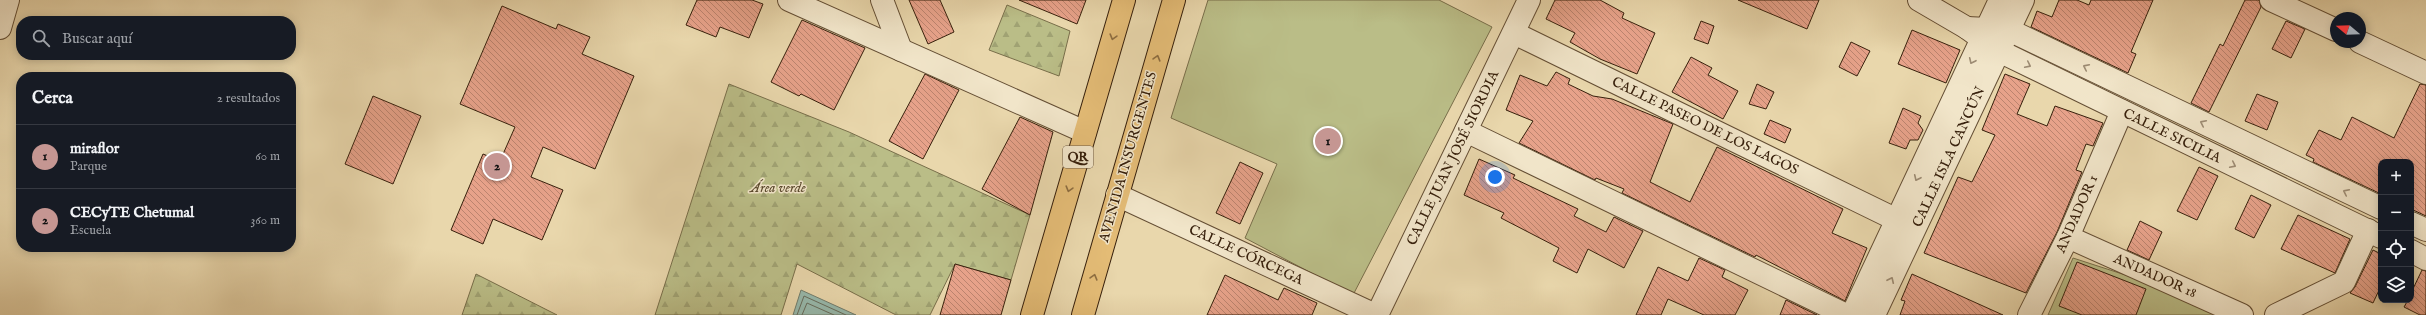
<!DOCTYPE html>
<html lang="es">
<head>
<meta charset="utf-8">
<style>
	:root { --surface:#171b24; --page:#20242c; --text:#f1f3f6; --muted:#9ea1a6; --line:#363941; --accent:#c59692 }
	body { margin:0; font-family:"IM FELL English",serif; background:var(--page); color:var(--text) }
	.controls { position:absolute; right:12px; bottom:12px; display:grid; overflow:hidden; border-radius:8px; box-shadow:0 2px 10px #0003 }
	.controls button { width:36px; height:36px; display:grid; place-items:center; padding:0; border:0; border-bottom:1px solid var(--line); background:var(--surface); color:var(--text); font:20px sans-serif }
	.compass { position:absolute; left:2330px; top:12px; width:36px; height:36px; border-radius:50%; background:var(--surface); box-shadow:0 2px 10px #0003; rotate:289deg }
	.you { position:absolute; left:1495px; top:177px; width:14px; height:14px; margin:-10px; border:3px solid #fff; border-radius:50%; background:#1a73e8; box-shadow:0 0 0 6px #1a73e833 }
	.badge { display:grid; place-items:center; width:26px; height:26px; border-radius:50%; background:var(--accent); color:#111; font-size:13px; font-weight:700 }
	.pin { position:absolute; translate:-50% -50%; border:2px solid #fff; box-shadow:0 1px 4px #0006 }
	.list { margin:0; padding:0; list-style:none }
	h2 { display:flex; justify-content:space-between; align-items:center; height:52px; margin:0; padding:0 16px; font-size:17px }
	h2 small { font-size:13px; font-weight:400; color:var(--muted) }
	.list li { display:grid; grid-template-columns:26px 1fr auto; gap:12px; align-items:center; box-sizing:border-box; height:64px; padding:0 16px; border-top:1px solid var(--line) }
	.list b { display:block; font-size:15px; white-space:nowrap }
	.list p { margin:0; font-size:13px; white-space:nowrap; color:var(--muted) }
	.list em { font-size:13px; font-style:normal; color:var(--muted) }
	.icon { flex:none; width:22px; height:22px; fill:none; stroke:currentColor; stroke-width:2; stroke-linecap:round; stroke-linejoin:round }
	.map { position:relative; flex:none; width:2426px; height:315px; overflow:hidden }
	.search { position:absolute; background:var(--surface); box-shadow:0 2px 10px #0003; left:16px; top:16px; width:280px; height:44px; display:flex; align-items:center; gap:10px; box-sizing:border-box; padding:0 14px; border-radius:16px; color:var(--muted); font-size:15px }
	.panel { position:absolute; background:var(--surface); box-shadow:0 2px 10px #0003; left:16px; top:72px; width:280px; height:180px; border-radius:16px }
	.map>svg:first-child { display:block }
	.forest { fill:url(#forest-firs); stroke:#786e4a }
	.park { fill:#babd87; stroke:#786e4a }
	.water { fill:#97b9ac; stroke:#717c6c }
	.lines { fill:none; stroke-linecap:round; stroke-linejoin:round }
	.shore { stroke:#676c5c; stroke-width:1 }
	.building { fill:url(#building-back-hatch); stroke:#37200c }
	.minor-casing { stroke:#644e34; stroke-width:24 }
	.major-casing { stroke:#37200c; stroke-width:24 }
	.minor { stroke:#f1e5c9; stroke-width:22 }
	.major { stroke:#e4bc76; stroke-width:22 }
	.oneway { stroke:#8e6e41 }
	.oneway2 { stroke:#9d8c74 }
	.labels { text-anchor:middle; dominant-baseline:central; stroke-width:3; stroke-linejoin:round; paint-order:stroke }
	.shield { fill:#f1e5c9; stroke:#6f5b45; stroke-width:1 }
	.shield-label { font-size:13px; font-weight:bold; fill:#37200c }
	.street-label { font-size:14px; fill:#37200c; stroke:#f1e5c9 }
	.park-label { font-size:14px; font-style:italic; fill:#58472b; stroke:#f1e5c9 }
</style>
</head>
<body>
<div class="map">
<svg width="2426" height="315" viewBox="0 0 2426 315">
	<defs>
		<pattern id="forest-firs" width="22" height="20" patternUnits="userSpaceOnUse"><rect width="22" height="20" fill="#babd87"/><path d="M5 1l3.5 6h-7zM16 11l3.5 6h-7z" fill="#a0a273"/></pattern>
		<pattern id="building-back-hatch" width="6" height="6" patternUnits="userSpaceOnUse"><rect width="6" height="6" fill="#e7a28a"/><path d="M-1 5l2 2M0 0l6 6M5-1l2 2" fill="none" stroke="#bc846f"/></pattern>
	</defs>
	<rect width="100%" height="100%" fill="#e9d7ac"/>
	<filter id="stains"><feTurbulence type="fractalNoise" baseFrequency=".005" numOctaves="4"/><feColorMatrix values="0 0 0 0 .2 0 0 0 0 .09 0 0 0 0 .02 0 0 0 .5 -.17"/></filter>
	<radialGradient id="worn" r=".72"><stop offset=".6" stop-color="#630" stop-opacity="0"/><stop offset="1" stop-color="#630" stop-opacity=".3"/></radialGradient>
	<g class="forest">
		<path d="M1007 5 1070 31 1059 76 989 50Z"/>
		<path d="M729 84 849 132 1030 215 1011 280 955 264 930 315H896L797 264 781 315H655Z"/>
		<path d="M476 274 557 315H462Z"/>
	</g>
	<g class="park">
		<path d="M1208 0H1439L1492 27 1353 295 1245 238 1277 164 1171 118Z"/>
		<path d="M2073 258 2175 291 2230 315H2048Z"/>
	</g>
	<path class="water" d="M801 290 856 315H793Z"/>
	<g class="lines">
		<g class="shore">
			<path d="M797 315 804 296 846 315"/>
			<path d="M802 315 807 303 834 315"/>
		</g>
	</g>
	<g class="building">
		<path d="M697 0H752L763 4 749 38 720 27 716 37 686 25Z"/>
		<path d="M909 0H940L954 32 928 44Z"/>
		<path d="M1019 0H1086L1077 24Z"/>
		<path d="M1555 0H1600L1624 13 1622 18 1655 33 1637 74 1600 59 1570 42 1575 33 1546 19Z"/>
		<path d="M1738 0H1819L1807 29Z"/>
		<path d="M2059 0H2077L2089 5 2091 0H2153L2131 52 2136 54 2128 73 2031 27 2037 11 2052 17Z"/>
		<path d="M2245 0H2259L2261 7 2209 112 2191 103 2220 44 2223 46Z"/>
		<path d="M502 6 556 29 558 24 590 37 582 54 634 76 595 169 543 147 531 177 563 190 542 240 493 219 483 244 451 230 483 154 500 161 515 127 460 104Z"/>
		<path d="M802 20 865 48 834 110 801 94 799 96 771 82Z"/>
		<path d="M1701 21 1714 26 1708 44 1694 39Z"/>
		<path d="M2286 21 2305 29 2291 58 2272 49Z"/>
		<path d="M1912 30 1960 50 1946 83 1898 64Z"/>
		<path d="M1851 42 1870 51 1857 76 1839 67Z"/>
		<path d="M1691 57 1712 68 1708 75 1738 91 1723 119 1672 92Z"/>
		<path d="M1556 72 1570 79 1568 84 1593 96 1612 99 1673 124 1650 182 1690 202 1717 147 1843 209 1832 233 1867 248 1845 301 1756 255 1755 257 1622 193 1624 189 1596 178 1595 180 1519 143 1533 121 1506 110 1520 75 1547 86Z"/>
		<path d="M925 74 959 90 923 159 889 141Z"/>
		<path d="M2005 74 2030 84 2017 114 2047 126 2055 106 2103 123 2093 146 2086 144 2076 170 2082 172 2057 232 2026 293 1924 253 1958 177 1972 182 1995 135 1982 130Z"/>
		<path d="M1757 84 1774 92 1766 109 1749 104Z"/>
		<path d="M2420 84 2426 85V216L2411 209V162H2381V194L2313 162 2314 159 2306 155 2319 130 2341 140 2352 117 2394 138Z"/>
		<path d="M2257 94 2278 102 2267 130 2245 121Z"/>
		<path d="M373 96 421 116 393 184 345 164Z"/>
		<path d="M1903 108 1921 116 1918 123 1923 130 1918 140H1910L1906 149 1889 143Z"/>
		<path d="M1020 117 1053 132 1030 215 982 189Z"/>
		<path d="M1770 120 1791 129 1785 143 1764 134Z"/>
		<path d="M1479 159 1515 175 1513 178 1578 209 1574 216 1606 232 1614 217 1643 231 1624 268 1588 249 1577 273 1553 261 1559 248 1501 218 1504 213 1464 195Z"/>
		<path d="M1240 162 1263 173 1240 224 1216 213Z"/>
		<path d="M2199 167 2218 176 2197 220 2177 211Z"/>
		<path d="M2251 195 2271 205 2254 238 2235 229Z"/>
		<path d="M2298 215 2350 239 2335 273 2281 249Z"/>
		<path d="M2140 221 2162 232 2149 260 2127 250Z"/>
		<path d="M2373 250 2381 254V286L2373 303 2350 293 2355 287Z"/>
		<path d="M1699 258 1725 270 1722 277 1748 290 1735 315H1704L1668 299 1661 315H1636L1658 267 1688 281Z"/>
		<path d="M2077 262 2146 289 2136 315H2082L2059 306Z"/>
		<path d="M955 264 1011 280 1001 315H940Z"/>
		<path d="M2422 270 2426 271V315H2420L2404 307 2408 300H2411V293Z"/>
		<path d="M1912 274 2003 315H1900L1905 301 1901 300Z"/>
		<path d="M1225 275 1278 300 1284 288 1317 303 1312 315H1207Z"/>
		<path d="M1786 300 1817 315H1780Z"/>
	</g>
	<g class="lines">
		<defs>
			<g id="minor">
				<path d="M789 0 1085 132"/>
				<path d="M882 0 901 50"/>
				<path d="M1919 0 1967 28 1999 51 2381 237"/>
				<path d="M2271 0 2336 30"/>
				<path d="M0 28 8 0"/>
				<path d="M1967 28 2009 30 2381 208"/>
				<path d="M1514 33 1897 220"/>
				<path d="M2360 42 2426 73"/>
				<path d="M1466 131 1846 315"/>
				<path d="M1117 195 1375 315"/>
				<path d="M2411 223 2426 230"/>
				<path d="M2068 237 2242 315"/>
				<path d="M2411 251 2426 259"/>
				<path d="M1377 315 1529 0"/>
				<path d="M1852 315 2000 0"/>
				<path d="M1874 315 2023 0"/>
				<path d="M2029 315 2068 237 2122 111"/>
				<path d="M2276 315 2344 282 2368 230"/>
			</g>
			<g id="major">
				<path d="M1032 315 1124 0"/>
				<path d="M1083 315 1174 0"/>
			</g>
		</defs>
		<use href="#minor" class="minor-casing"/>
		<use href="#major" class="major-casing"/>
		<use href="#minor" class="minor"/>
		<use href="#major" class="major"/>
	</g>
	<defs><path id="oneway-chevron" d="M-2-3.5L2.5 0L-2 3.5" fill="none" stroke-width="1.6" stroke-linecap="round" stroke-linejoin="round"/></defs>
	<g class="oneway">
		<use href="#oneway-chevron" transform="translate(1113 37) rotate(106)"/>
		<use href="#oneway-chevron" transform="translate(1157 58) rotate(-74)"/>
		<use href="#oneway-chevron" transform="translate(1069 189) rotate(106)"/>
		<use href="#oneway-chevron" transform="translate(1094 277) rotate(-74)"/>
	</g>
	<g class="oneway2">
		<use href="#oneway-chevron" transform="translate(1972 61) rotate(115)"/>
		<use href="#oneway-chevron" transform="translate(2028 65) rotate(26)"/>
		<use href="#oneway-chevron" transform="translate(2086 67) rotate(-154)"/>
		<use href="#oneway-chevron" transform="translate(2203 123) rotate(-154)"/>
		<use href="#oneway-chevron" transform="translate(2233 165) rotate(26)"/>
		<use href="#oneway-chevron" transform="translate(1917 178) rotate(115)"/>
		<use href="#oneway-chevron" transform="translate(2346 192) rotate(-154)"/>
		<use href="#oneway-chevron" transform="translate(1891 280) rotate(-65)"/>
	</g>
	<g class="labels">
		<rect class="shield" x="1063" y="146" width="30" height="22" rx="3"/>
		<g class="shield-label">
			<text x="1078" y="157">QR</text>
		</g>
		<g class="street-label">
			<text transform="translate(1705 126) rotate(26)">CALLE PASEO DE LOS LAGOS</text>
			<text transform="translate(2172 136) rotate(26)">CALLE SICILIA</text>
			<text transform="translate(1128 157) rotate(-74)">AVENIDA INSURGENTES</text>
			<text transform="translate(1949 157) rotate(-65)">CALLE ISLA CANCÚN</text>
			<text transform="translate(1453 158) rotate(-64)">CALLE JUAN JOSÉ SIORDIA</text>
			<text transform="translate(2077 214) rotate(-66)">ANDADOR 1</text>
			<text transform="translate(1246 255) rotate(25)">CALLE CÓRCEGA</text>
			<text transform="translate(2155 276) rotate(24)">ANDADOR 18</text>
		</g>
		<g class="park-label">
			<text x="778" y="188">Área verde</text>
		</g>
	</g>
	<rect width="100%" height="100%" filter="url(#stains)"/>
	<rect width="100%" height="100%" fill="url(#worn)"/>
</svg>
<div class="controls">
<button>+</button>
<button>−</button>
<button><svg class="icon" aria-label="locate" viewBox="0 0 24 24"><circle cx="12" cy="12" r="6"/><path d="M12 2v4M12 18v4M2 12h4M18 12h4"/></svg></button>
<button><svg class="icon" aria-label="layers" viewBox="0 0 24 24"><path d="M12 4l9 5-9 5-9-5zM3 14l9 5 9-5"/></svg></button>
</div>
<svg class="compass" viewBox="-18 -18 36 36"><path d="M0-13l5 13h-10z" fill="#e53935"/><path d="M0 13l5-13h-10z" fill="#9ea1a6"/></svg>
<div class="you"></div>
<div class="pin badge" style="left:1328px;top:141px">1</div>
<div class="pin badge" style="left:497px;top:166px">2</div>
<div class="search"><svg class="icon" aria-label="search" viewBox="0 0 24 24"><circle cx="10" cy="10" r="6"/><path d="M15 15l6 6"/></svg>Buscar aquí</div>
<section class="panel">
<h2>Cerca<small>2 resultados</small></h2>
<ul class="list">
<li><span class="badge">1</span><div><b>miraflor</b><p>Parque</p></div><em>60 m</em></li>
<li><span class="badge">2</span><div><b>CECyTE Chetumal</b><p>Escuela</p></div><em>360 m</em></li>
</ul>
</section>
</div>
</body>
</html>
